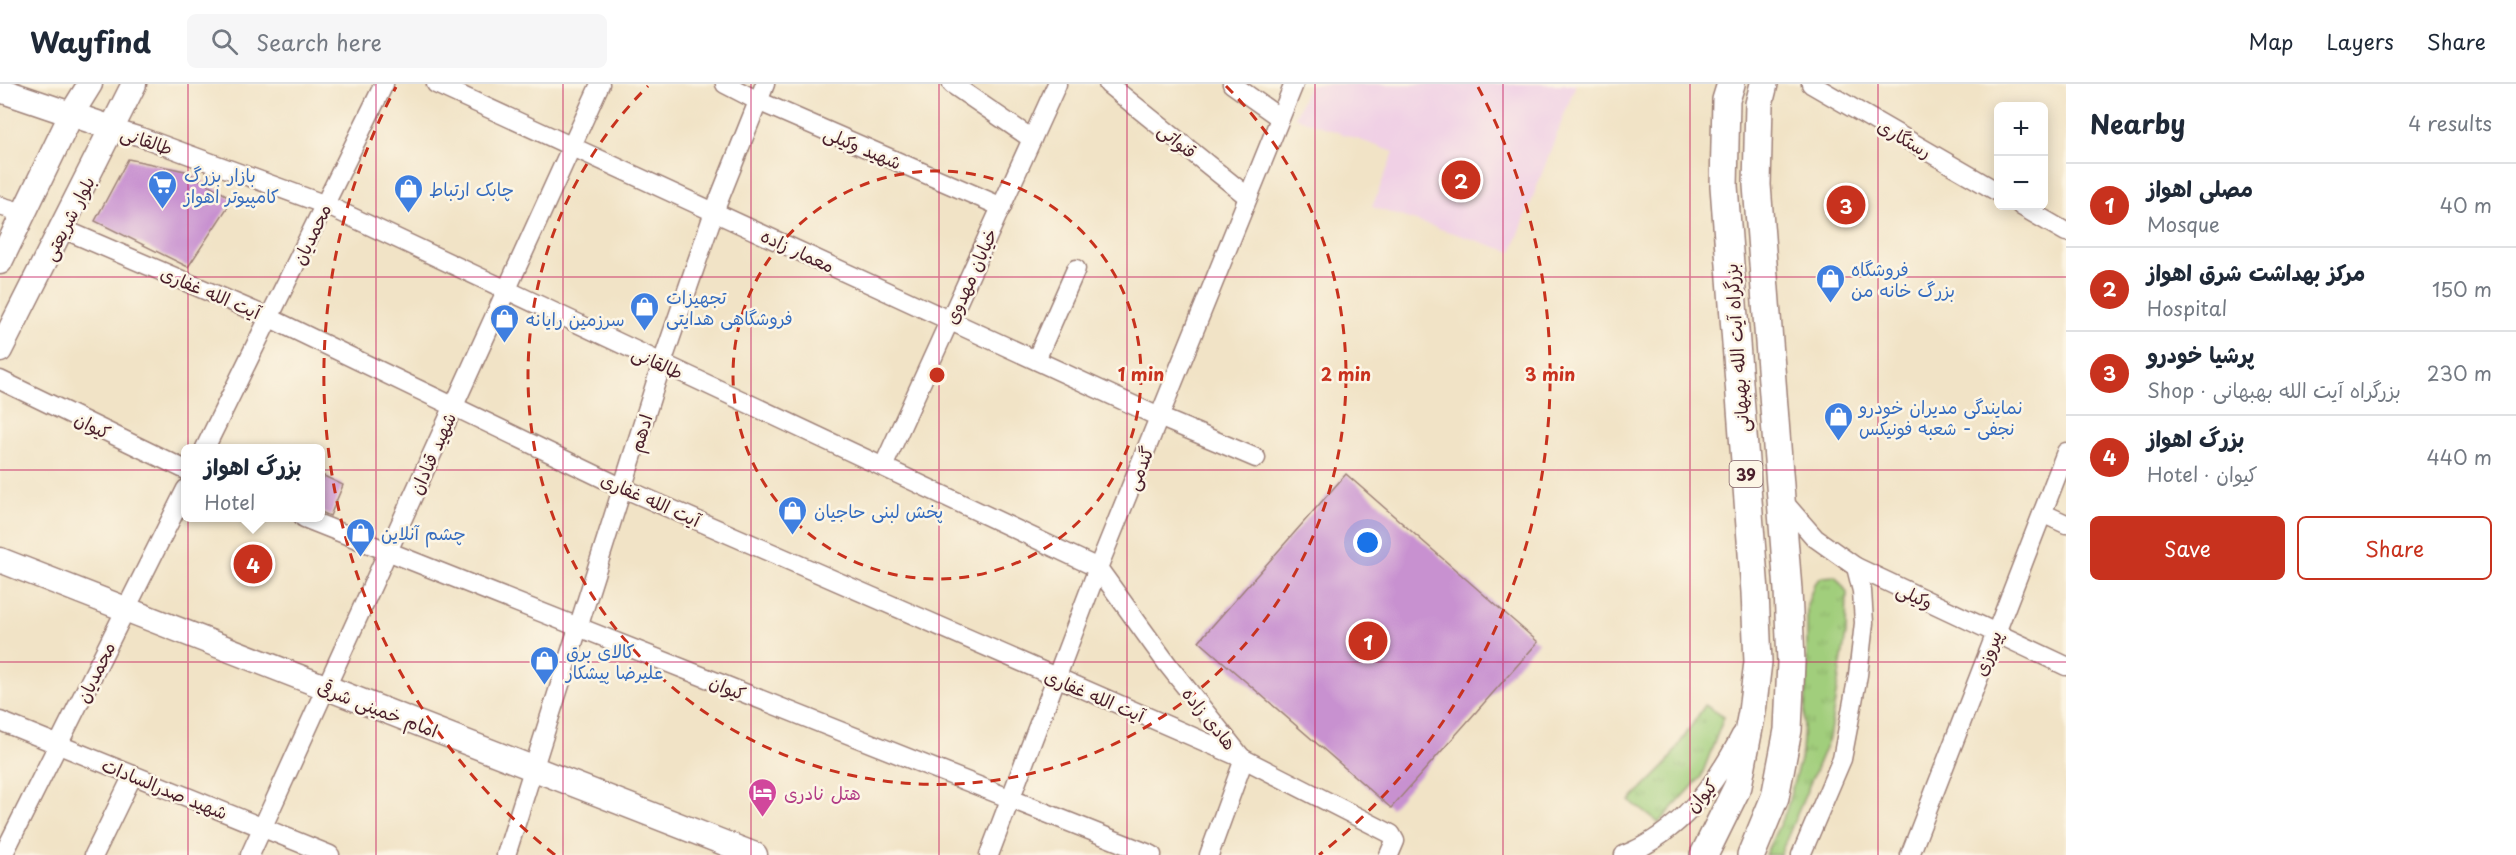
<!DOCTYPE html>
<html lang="en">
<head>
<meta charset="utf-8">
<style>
	:root { --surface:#fff; --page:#f6f6f7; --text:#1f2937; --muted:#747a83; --line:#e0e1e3; --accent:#c8321e }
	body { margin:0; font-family:"Playpen Sans","Playpen Sans Arabic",sans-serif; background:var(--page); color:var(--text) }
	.controls { position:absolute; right:18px; top:18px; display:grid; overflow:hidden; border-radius:9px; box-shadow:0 3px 15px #0003 }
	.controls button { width:54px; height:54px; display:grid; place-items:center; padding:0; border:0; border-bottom:2px solid var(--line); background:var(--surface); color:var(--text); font:30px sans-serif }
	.you { position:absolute; left:1368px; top:459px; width:21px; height:21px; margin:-15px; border:4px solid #fff; border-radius:50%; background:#1a73e8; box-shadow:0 0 0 9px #1a73e833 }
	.badge { display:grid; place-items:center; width:39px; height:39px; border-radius:50%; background:var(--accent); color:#fff; font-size:20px; font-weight:700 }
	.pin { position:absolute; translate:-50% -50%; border:3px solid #fff; box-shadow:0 2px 6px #0006 }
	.popup { position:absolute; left:181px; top:360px; width:144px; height:78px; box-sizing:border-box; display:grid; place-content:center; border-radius:9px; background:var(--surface); filter:drop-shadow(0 2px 4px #0005); font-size:20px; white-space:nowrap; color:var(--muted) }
	.popup b { font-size:22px; color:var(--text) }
	.popup::after { content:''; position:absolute; left:50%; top:100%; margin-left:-12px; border:12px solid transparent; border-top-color:var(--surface) }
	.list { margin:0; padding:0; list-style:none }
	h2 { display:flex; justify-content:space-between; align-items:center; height:78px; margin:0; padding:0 24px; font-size:26px }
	h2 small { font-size:20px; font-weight:400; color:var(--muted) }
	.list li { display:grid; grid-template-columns:39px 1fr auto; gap:18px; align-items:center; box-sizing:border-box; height:84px; padding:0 24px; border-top:2px solid var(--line) }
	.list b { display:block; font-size:22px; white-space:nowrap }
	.list p { margin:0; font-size:20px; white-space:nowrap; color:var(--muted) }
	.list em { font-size:20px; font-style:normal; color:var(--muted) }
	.actions { display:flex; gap:12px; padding:18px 24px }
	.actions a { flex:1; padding:14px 0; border:2px solid var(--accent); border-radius:9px; text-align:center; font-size:21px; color:var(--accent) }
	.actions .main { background:var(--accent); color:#fff }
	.icon { flex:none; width:33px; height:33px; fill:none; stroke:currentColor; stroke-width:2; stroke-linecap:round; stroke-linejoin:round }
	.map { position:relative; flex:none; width:2066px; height:771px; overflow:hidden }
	header { display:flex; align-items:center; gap:36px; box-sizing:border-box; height:84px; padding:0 30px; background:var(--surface); border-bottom:2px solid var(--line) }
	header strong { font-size:28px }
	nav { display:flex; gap:33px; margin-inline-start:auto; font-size:21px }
	.search { width:420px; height:54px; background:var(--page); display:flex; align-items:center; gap:15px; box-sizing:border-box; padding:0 21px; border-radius:9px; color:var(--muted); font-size:22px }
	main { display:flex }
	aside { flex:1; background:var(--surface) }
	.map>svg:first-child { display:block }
	.built { fill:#f0d0e5 }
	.grass { fill:url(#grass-tufts); stroke:#767654; stroke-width:1.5 }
	.building { fill:#c891d0 }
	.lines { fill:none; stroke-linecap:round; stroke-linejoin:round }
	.minor-casing { stroke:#9e8178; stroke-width:21 }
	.major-casing { stroke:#9e8178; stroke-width:27 }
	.highway-casing { stroke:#9e8178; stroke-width:30 }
	.minor { stroke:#fff; stroke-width:18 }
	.major { stroke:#fff; stroke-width:24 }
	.highway { stroke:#fff; stroke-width:27 }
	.grid { fill:none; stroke:#c2185b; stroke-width:1.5; stroke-opacity:0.55 }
	.ring { fill:none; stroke:#c8321e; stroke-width:3; stroke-dasharray:10 8 }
	.labels { text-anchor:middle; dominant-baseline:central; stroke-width:5; stroke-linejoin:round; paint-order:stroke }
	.shield { fill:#fcf5e5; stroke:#7f5f63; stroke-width:1.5 }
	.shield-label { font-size:16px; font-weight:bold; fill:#4a1f2b }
	.street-label { font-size:18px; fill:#4a1f2b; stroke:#fcf5e5 }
	.shop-label { font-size:18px; fill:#366cbe; stroke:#fcf5e5; text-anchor:start }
	.hotel-label { font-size:18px; fill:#b23c85; stroke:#fcf5e5; text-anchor:start }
	.centre { fill:#c8321e; stroke:#fcf5e5; stroke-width:3 }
	.ring-label { font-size:18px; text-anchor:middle; font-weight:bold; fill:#c8321e; stroke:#fcf5e5; stroke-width:5; stroke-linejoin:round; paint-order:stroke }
</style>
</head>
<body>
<header>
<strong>Wayfind</strong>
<div class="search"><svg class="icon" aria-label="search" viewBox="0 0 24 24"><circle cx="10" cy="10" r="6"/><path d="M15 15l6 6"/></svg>Search here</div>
<nav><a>Map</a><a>Layers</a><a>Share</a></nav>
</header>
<main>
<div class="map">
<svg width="2066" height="771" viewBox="0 0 2066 771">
	<defs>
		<pattern id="grass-tufts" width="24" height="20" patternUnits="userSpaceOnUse" patternTransform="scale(1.5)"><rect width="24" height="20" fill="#a1ce7c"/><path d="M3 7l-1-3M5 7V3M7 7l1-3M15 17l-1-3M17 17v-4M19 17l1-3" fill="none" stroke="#8cb06b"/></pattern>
	</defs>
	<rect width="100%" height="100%" fill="#fcf5e5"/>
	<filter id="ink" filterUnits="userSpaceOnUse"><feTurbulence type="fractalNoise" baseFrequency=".0167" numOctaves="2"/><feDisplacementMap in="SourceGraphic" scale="12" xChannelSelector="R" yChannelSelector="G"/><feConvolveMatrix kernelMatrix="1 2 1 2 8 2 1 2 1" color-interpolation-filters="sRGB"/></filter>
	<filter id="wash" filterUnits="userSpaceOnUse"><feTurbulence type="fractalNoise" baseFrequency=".008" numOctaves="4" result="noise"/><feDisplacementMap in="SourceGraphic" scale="24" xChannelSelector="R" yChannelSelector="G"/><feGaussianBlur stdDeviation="1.35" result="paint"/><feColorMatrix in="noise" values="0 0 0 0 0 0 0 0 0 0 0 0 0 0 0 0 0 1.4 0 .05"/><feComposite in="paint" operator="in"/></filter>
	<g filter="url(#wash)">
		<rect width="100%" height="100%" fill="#f1e3c6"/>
		<path class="built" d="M1309 0H1576L1512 168 1372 123 1394 68 1295 33Z"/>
		<g class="grass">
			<path d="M1835 492 1847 508 1846 550 1829 654 1780 771H1765L1786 727 1802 668 1807 595V521L1814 500 1822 493Z"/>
			<path d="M1705 621 1724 633 1701 693 1659 739 1630 717 1665 682Z"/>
		</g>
		<g id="blocks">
			<g class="building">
				<path d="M128 75 185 87 233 115 188 183 95 137Z"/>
				<path d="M1346 390 1538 558 1391 724 1199 557Z"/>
				<path d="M324 392 343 401 330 432 321 428V400Z"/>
			</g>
		</g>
	</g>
	<g filter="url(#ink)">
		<use href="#blocks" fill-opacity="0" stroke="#9e8178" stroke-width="1.5"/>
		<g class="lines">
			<defs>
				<g id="minor">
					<path d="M436 0 1159 333 1256 374"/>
					<path d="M725 0 758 17 1002 123"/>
					<path d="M952 0 1032 55"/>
					<path d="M1108 0 1248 113"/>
					<path d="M1232 0 1280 34"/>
					<path d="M1811 0 1998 108"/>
					<path d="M112 44 141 53 326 121 1098 484 1168 581 1242 674"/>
					<path d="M0 122 24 129"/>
					<path d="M2021 122 2066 148"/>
					<path d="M63 145 270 234 623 404 1244 675 1391 750 1395 757 1389 771"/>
					<path d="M1036 276 1076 185"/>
					<path d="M0 296 186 386"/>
					<path d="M205 364 384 0"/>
					<path d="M883 383 1057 0"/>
					<path d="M1781 415 1815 454 1856 483 2066 582"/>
					<path d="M2042 429 2066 440"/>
					<path d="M304 434 1152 771"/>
					<path d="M0 637 330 771"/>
					<path d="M3 771 186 405"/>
					<path d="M94 771 133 691"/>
					<path d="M250 771 600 0"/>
					<path d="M506 771 662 279 714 128 765 0"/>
					<path d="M989 771 1098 484 1294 0"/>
					<path d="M1209 771 1244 675"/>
					<path d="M1624 771C1678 750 1716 701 1741 651"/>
					<path d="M1801 771 1842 675 1858 591 1864 539 1862 507 1856 483"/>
					<path d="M1910 771 2066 368"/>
				</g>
				<g id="major">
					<path d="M0 6 112 44"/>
					<path d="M0 178 72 29 90 0"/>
					<path d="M0 266 134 0"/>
					<path d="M0 476 755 771"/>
				</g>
				<g id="highway">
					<path d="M1704 771 1738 702 1752 628 1758 578 1755 508 1724 102 1726 16 1731 0"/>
					<path d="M1751 771 1775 713 1788 646 1791 578 1788 506 1757 101 1759 20 1764 0"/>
				</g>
			</defs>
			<use href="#minor" class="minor-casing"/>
			<use href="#major" class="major-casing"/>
			<use href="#highway" class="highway-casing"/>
			<use href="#minor" class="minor"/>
			<use href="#major" class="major"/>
			<use href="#highway" class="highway"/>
		</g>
	</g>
	<path class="grid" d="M188 0V771M376 0V771M563 0V771M751 0V771M939 0V771M1127 0V771M1315 0V771M1503 0V771M1690 0V771M1878 0V771M0 193H2066M0 386H2066M0 578H2066"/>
	<g class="ring">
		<circle cx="937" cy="291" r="204"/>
		<path d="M1226 2A409 409 0 1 1 648 2"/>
		<path d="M555 771A613 613 0 0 1 396 3M1478 3A613 613 0 0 1 1319 771"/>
	</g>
	<defs>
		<symbol id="supermarket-pin" viewBox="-11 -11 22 30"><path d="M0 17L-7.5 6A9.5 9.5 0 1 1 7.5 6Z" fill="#3f7fe0" stroke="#fcf5e5"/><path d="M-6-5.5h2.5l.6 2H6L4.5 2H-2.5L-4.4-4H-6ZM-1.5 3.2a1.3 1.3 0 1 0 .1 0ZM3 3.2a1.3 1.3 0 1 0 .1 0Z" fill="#fff"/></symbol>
		<symbol id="shop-pin" viewBox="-11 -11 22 30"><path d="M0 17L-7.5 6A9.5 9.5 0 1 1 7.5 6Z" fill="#3f7fe0" stroke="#fcf5e5"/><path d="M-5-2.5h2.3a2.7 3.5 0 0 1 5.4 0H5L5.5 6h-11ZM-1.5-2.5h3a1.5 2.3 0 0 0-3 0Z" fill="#fff"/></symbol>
		<symbol id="hotel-pin" viewBox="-11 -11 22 30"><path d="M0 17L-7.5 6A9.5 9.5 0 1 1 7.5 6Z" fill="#d1479c" stroke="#fcf5e5"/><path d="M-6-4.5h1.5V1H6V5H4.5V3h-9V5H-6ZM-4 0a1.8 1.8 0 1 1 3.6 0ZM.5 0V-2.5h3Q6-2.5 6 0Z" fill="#fff"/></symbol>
	</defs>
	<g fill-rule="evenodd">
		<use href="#supermarket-pin" x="146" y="84" width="33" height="45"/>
		<use href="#shop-pin" x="392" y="88" width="33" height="45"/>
		<use href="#shop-pin" x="1814" y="178" width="33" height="45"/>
		<use href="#shop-pin" x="628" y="206" width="33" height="45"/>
		<use href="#shop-pin" x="488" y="218" width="33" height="45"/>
		<use href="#shop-pin" x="1822" y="316" width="33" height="45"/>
		<use href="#shop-pin" x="776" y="410" width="33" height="45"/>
		<use href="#shop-pin" x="344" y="432" width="33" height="45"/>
		<use href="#shop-pin" x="528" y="560" width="33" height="45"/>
		<use href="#hotel-pin" x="746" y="692" width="33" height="45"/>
	</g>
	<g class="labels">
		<rect class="shield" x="1729.5" y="377" width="33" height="26" rx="4.5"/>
		<g class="shield-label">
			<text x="1746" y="390">39</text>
		</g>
		<g class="street-label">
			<text transform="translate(1905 54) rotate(30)">رستگاری</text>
			<text transform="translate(147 56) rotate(19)">طالقانی</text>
			<text transform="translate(1178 56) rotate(39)">قنواتی</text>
			<text transform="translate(863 63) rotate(23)">شهید وکیلی</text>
			<text transform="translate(68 134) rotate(-63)">بلوار شریعتی</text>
			<text transform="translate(311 150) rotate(-64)">محمدیان</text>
			<text transform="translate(798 166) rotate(25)">معمار زاده</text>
			<text transform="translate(970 192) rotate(-66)">خیابان مهدوی</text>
			<text transform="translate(211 208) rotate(23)">آیت الله غفاری</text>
			<text transform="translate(1736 264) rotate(-94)">بزرگراه آیت الله بهبهانی</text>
			<text transform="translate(658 278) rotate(25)">طالقانی</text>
			<text transform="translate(93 341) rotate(26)">کیوان</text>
			<text transform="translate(640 349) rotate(-73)">ادهم</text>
			<text transform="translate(432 369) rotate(-66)">شهید قنادان</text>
			<text transform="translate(1139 384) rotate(-68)">گندمی</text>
			<text transform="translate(651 415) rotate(24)">آیت الله غفاری</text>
			<text transform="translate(1915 511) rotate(25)">وکیلی</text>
			<text transform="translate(1987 569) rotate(-69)">پیروزی</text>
			<text transform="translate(95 588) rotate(-64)">محمدیان</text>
			<text transform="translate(728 603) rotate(22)">کیوان</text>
			<text transform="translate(1095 611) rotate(23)">آیت الله غفاری</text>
			<text transform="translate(378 624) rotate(21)">امام خمینی شرقی</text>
			<text transform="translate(1210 634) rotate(51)">هادی زاده</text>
			<text transform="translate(165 704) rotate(22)">شهید صدرالسادات</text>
			<text transform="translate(1701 711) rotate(-49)">کیوان</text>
		</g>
		<g class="shop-label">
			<text x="184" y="90">بازار بزرگ<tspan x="184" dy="21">کامپیوتر اهواز</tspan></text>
			<text x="429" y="104">چابک ارتباط</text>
			<text x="1851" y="184">فروشگاه<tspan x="1851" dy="21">بزرگ خانه من</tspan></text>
			<text x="666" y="212">تجهیزات<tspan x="666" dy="21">فروشگاهی هدایتی</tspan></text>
			<text x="526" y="234">سرزمین رایانه</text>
			<text x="1859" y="322">نمایندگی مدیران خودرو<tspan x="1859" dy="21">نجفی - شعبه فونیکس</tspan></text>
			<text x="814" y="426">پخش لبنی حاجیان</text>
			<text x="381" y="448">چشم آنلاین</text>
			<text x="566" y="566">کالای برق<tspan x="566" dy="21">علیرضا پیشکار</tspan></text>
		</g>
		<g class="hotel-label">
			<text x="784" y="708">هتل نادری</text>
		</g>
	</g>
	<circle cx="937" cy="291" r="9" class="centre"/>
	<g class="ring-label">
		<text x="1141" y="297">1 min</text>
		<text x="1346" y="297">2 min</text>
		<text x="1550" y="297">3 min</text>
	</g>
</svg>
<div class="controls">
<button>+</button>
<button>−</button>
</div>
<div class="you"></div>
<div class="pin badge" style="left:1368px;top:557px">1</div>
<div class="pin badge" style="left:1461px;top:96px">2</div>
<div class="pin badge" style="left:1846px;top:121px">3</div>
<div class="pin badge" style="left:253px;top:480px">4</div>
<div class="popup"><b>بزرگ اهواز</b>Hotel</div>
</div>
<aside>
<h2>Nearby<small>4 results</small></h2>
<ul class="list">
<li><span class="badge">1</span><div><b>مصلی اهواز</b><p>Mosque</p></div><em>40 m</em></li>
<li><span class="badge">2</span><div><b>مرکز بهداشت شرق اهواز</b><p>Hospital</p></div><em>150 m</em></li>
<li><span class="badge">3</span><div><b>پرشيا خودرو</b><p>Shop · بزرگراه آیت الله بهبهانی</p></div><em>230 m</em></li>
<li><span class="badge">4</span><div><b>بزرگ اهواز</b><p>Hotel · کیوان</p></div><em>440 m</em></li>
</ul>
<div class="actions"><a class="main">Save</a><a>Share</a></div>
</aside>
</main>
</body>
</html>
